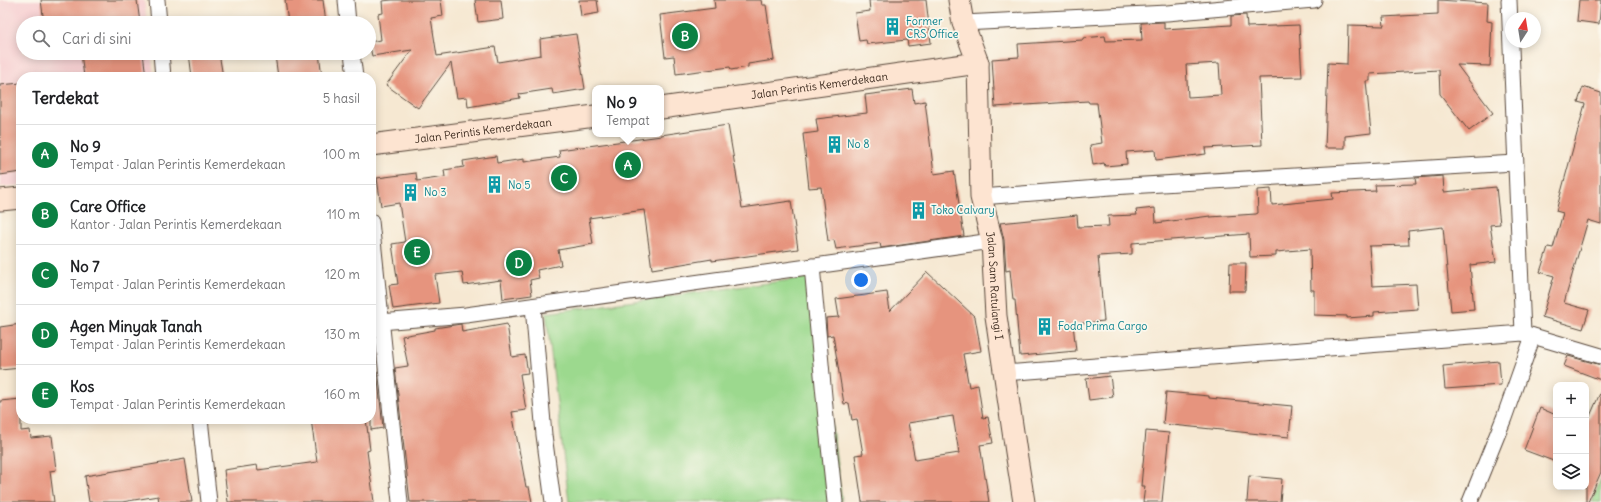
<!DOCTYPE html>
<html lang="id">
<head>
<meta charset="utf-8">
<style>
	:root { --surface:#fff; --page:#f6f6f6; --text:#202124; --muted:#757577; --line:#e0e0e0; --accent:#0b8043 }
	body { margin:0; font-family:Delius,sans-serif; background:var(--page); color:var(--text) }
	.controls { position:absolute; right:12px; bottom:12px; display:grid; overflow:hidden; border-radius:8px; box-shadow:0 2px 10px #0003 }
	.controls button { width:36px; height:36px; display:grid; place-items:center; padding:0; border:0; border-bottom:1px solid var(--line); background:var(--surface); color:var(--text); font:20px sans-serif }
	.compass { position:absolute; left:1505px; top:12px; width:36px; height:36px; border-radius:50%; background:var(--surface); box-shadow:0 2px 10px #0003; rotate:12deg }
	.you { position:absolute; left:861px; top:280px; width:14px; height:14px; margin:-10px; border:3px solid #fff; border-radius:50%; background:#1a73e8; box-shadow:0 0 0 6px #1a73e833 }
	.badge { display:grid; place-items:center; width:26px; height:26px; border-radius:50%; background:var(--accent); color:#fff; font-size:13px; font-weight:700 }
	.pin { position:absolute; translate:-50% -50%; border:2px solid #fff; box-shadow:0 1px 4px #0006 }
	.popup { position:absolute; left:592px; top:85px; width:72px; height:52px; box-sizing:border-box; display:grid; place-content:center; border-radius:8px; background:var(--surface); filter:drop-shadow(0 1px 3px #0005); font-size:13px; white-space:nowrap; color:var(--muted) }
	.popup b { font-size:15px; color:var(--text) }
	.popup::after { content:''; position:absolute; left:50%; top:100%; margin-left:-8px; border:8px solid transparent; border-top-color:var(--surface) }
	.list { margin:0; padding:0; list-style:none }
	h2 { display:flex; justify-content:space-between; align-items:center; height:52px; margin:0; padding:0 16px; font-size:17px }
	h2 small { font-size:13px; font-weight:400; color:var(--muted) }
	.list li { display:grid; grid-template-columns:26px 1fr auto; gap:12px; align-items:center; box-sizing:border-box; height:60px; padding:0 16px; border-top:1px solid var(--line) }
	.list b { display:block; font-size:15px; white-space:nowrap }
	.list p { margin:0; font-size:13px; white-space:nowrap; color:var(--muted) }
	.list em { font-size:13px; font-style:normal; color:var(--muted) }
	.icon { flex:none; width:22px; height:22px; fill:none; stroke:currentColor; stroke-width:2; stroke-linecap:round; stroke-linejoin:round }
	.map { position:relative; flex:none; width:1601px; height:502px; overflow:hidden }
	.search { position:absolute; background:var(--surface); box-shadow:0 2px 10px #0003; left:16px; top:16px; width:360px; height:44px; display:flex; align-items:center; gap:10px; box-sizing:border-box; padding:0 14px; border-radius:22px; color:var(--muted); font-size:15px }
	.panel { position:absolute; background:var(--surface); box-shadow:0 2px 10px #0003; left:16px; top:72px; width:360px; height:352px; border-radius:16px }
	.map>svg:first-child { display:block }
	.built { fill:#f7cfd1 }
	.green { fill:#9cd98e; stroke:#6c8256 }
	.building { fill:#e6947e; fill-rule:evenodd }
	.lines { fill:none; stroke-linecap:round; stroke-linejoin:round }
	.minor-casing { stroke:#574639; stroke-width:17 }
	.secondary-casing { stroke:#574639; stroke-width:23 }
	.minor { stroke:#fff; stroke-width:15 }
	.secondary { stroke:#fde4d1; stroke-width:21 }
	.labels { text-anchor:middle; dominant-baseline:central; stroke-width:3.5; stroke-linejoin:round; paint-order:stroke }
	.culture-label { font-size:11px; fill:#0d838f; stroke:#fbf7ec; text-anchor:start }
	.street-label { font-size:11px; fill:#3b2a1e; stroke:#fbf7ec }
</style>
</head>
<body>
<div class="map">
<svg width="1601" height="502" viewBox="0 0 1601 502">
	<rect width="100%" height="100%" fill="#fbf7ec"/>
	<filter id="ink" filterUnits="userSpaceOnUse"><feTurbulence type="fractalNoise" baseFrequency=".025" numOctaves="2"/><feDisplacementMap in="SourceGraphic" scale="8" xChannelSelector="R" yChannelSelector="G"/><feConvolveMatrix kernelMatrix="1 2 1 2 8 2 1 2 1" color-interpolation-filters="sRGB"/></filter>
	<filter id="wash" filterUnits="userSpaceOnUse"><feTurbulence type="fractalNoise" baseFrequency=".012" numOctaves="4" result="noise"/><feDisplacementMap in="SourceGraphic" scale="16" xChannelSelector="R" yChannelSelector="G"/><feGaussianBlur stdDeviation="0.9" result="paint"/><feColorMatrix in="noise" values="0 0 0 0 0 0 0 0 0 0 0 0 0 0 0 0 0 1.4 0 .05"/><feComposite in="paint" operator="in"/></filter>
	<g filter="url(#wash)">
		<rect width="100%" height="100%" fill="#f6e8d2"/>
		<path class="built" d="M0 0H144L147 23H23V53H151L154 77H21V185L0 187Z"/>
		<g class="green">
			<path d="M812 277 842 502H569L546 313Z"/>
			<path d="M1601 479V502H1592Z"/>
		</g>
		<g id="blocks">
			<g class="building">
				<path d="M41 0H137L140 23H44Z"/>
				<path d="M285 0H323L326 23H288Z"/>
				<path d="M392 0H441L443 16 431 18 437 56 495 47 498 62 541 55 540 39 576 34 585 89 553 94 552 89 519 94 520 98 468 107 467 97 457 98 451 63 418 108 386 85 412 50 372 56 369 42 381 40 378 14 383 13 382 1Z"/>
				<path d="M475 0H501L503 19 478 22Z"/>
				<path d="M579 0H597L599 13 581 16Z"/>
				<path d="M714 0H761L762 5H766L774 60 748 64V67L731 70 730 67 676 74 674 56 665 57 660 15 715 8Z"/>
				<path d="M869 0H926L931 43 908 46 907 40 867 44 866 40 859 41 855 13 870 11Z"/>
				<path d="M1438 0 1488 3 1487 21 1492 22 1490 66 1457 65 1493 113 1469 131 1440 94 1439 70 1370 74V81H1366L1371 133 1345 136V148H1325L1328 63 1347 64 1348 25 1384 26 1383 17 1438 14Z"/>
				<path d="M1579 0H1601L1599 24 1577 21Z"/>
				<path d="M1246 15 1247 27 1299 25 1302 77 1259 78 1262 145 1205 148 1206 154 1156 160 1155 150 1126 152 1127 164 1105 166 1104 163 1093 165 1090 145 1102 143 1097 103H1089L1088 101 995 107 992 59 1019 57 1018 44 1083 40V38L1105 36 1106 41 1142 40 1141 23 1164 22V29L1231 25V16ZM1219 63 1221 95 1188 97 1186 65Z"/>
				<path d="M81 53H143L146 77H84Z"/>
				<path d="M189 53H219L223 77H192Z"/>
				<path d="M292 53H319L322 77H278L275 55Z"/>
				<path d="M21 83V172L0 175V85Z"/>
				<path d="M1583 87 1601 93V224L1588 220 1564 303 1589 310 1583 329 1542 317 1554 276 1540 272 1548 247 1553 248 1563 213 1556 211 1585 104 1578 102Z"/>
				<path d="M912 89 914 103 925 101 934 174 954 171 964 236 881 248 880 243 836 249 834 240 828 241 821 187 809 188 803 134 818 132 816 119 867 113 865 95Z"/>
				<path d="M728 125 742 208 791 201 798 249 712 261V259L652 269 644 210 589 218 593 244 558 250 561 265 537 270 539 278 530 280 532 295 503 299 501 280 464 285 462 272 435 275 439 303 393 309 389 285 398 284 392 244 405 242 399 203 381 206 377 178 416 173 417 181 445 177 444 170 464 167 463 161 496 156 497 163 524 159V162L560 157 559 150 661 136V135Z"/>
				<path d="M1443 176 1444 192 1496 187 1500 224 1490 225 1496 262 1470 265 1474 309 1451 311 1443 227 1408 231 1409 245 1369 246 1372 286 1416 284 1418 309 1374 312V316L1347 318V316L1314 315V290H1311L1310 249 1276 252V256L1250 257 1249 234 1132 243V254L1098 256 1104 321 1073 324 1076 351 1020 356 1015 300H1013L1010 270 1006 271 1004 240 1000 223 1077 215 1078 227 1109 226 1108 216 1137 215 1136 210 1155 208 1156 223 1210 216V217L1256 214 1258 213 1257 190 1271 189 1272 205 1333 199 1332 193 1376 191 1375 185 1416 184 1415 178Z"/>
				<path d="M1230 263H1246L1245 291H1229Z"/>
				<path d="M927 272 975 317 981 351 963 354 969 387 978 385 983 418 988 417 993 443 980 445 989 502H862L855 455 863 454 857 419 852 420 849 403 844 404 833 335 827 336 826 318 839 317 836 299 887 292 890 311ZM953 416 959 453 915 460 908 423Z"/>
				<path d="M21 324V368L0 370V327Z"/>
				<path d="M461 324 462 332 507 324 512 357 525 355 528 373 520 374 526 410 512 412 526 487H529L532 502H410L395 368 408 366 402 336 435 330V328Z"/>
				<path d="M1568 356 1601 365V380L1564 366Z"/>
				<path d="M1499 361 1501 385 1445 389 1443 366Z"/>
				<path d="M377 371 383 428 371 430V372Z"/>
				<path d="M1110 376 1113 397 1089 400 1086 379Z"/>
				<path d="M1601 391V472L1588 502H1586V425Z"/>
				<path d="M1166 392 1209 396V398L1292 406 1289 437 1163 424Z"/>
				<path d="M21 399V431L30 430 31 438 52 436 56 470 50 471 54 502H0V401Z"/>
				<path d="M1540 408 1556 415V462L1524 450Z"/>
				<path d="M311 419H366L370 450 367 451 374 502H228L224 470 257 465 258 470 317 462Z"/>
				<path d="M1146 431 1169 433 1162 502H1143L1145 486H1141Z"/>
				<path d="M185 459 192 502H159L158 496 122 502H89L85 476Z"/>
				<path d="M1249 476 1282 479 1280 502H1247Z"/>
			</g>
		</g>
	</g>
	<g filter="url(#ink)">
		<use href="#blocks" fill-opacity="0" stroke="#574639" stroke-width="1"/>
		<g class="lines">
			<defs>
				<g id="minor">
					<path d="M157 0 159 23"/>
					<path d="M346 0 348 23"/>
					<path d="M1509 0 1523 333"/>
					<path d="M963 23 1167 13 1314 0"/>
					<path d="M161 53 163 77"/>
					<path d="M352 53 355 77"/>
					<path d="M981 197 1111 187 1515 163"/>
					<path d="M371 221 400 502"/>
					<path d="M812 266 826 418 835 502"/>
					<path d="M533 306 544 435 553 502"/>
					<path d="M380 322 466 315 992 241"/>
					<path d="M1004 373 1523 333 1601 356"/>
					<path d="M200 419 209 502"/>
					<path d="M1470 502 1504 418 1533 336"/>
				</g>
				<g id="secondary">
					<path id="s1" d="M959 0 963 23 978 63 981 197 992 241 996 316 1016 452 1024 502"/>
					<path id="s2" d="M661 108 978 63"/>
					<path id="s3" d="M371 145 595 116"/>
					<path d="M0 200 21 198"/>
				</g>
			</defs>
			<use href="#minor" class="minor-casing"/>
			<use href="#secondary" class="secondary-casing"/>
			<use href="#minor" class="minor"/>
			<use href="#secondary" class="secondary"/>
		</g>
	</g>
	<defs>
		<symbol id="building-bare" viewBox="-9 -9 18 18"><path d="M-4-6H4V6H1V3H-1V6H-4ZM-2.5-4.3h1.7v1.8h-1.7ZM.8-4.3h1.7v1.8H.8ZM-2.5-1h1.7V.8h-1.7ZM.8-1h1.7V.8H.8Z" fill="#0f9aa8" stroke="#fbf7ec" stroke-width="2.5" paint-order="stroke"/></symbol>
	</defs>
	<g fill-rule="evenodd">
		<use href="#building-bare" x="880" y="14" width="25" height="25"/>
		<use href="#building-bare" x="822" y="132" width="25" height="25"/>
		<use href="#building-bare" x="482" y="172" width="25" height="25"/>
		<use href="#building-bare" x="398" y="180" width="25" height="25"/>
		<use href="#building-bare" x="906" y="198" width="25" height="25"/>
		<use href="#building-bare" x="1032" y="314" width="25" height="25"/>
	</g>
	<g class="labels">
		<g class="culture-label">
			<text x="906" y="21">Former<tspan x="906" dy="13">CRS Office</tspan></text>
			<text x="847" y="144">No 8</text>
			<text x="508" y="185">No 5</text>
			<text x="424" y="192">No 3</text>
			<text x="931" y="210">Toko Calvary</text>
			<text x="1058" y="326">Foda Prima Cargo</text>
		</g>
		<g class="street-label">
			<text stroke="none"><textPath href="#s2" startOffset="160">Jalan Perintis Kemerdekaan</textPath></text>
			<text stroke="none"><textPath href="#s3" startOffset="113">Jalan Perintis Kemerdekaan</textPath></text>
			<text stroke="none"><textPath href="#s1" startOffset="290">Jalan Sam Ratulangi I</textPath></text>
		</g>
	</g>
</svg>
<div class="controls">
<button>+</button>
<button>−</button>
<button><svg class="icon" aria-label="layers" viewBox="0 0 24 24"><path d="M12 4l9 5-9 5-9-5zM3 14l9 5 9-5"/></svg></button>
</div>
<svg class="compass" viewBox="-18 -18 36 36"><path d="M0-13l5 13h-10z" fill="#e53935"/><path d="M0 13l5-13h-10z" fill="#757577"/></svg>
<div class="you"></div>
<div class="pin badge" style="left:628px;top:165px">A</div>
<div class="popup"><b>No 9</b>Tempat</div>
<div class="pin badge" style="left:685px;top:36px">B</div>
<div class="pin badge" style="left:564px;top:178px">C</div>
<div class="pin badge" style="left:519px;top:263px">D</div>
<div class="pin badge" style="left:417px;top:252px">E</div>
<div class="search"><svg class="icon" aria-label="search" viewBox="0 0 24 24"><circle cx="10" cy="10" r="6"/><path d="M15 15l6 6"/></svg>Cari di sini</div>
<section class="panel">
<h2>Terdekat<small>5 hasil</small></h2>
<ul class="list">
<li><span class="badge">A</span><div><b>No 9</b><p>Tempat · Jalan Perintis Kemerdekaan</p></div><em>100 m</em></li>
<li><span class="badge">B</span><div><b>Care Office</b><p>Kantor · Jalan Perintis Kemerdekaan</p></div><em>110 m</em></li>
<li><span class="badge">C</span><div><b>No 7</b><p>Tempat · Jalan Perintis Kemerdekaan</p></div><em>120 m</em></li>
<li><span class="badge">D</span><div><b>Agen Minyak Tanah</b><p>Tempat · Jalan Perintis Kemerdekaan</p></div><em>130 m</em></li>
<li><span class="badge">E</span><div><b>Kos</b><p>Tempat · Jalan Perintis Kemerdekaan</p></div><em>160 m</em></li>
</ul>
</section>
</div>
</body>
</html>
